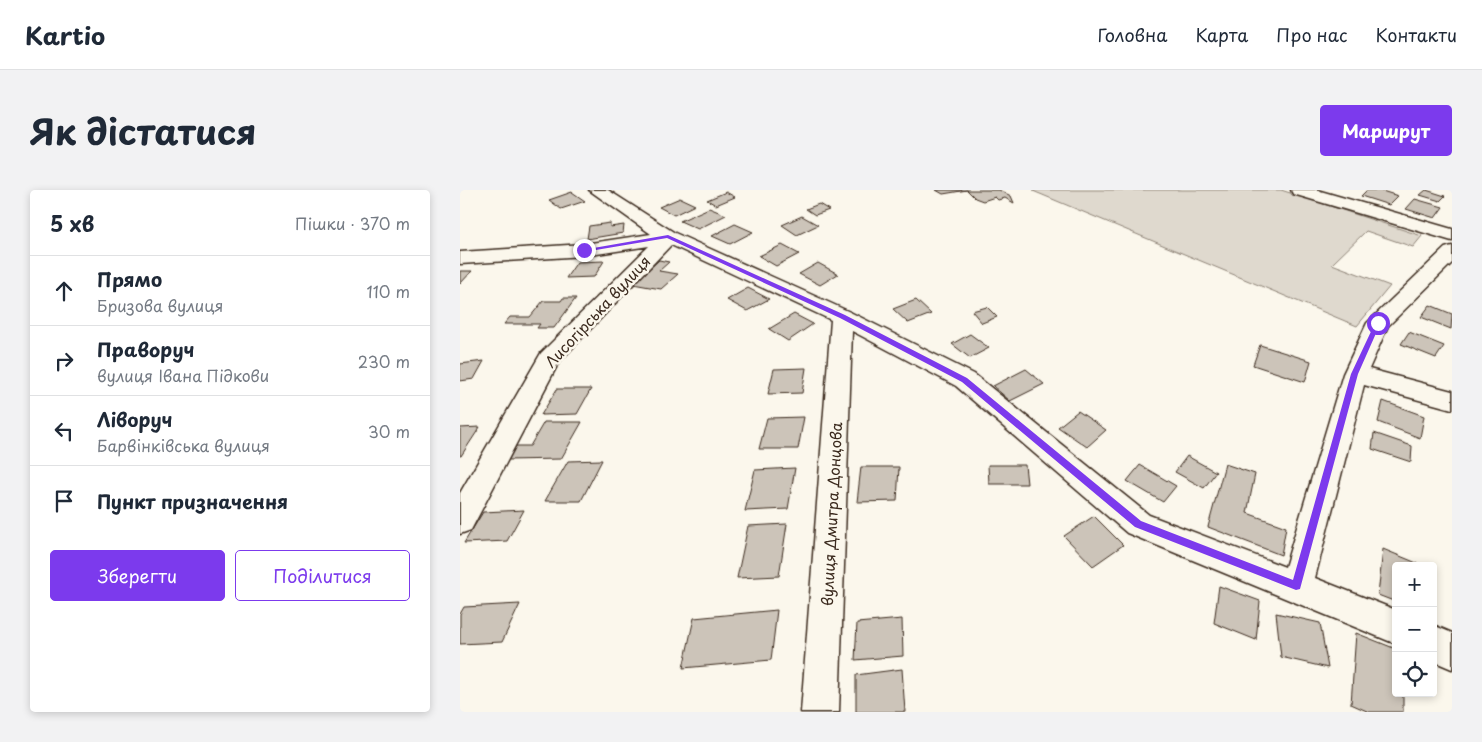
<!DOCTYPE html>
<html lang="uk">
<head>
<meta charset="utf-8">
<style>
	:root { --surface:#fff; --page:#f2f2f3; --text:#1f2937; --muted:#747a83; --line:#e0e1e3; --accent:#7c3aed }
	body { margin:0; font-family:"Playpen Sans",sans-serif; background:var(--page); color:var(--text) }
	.controls { position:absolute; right:15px; bottom:15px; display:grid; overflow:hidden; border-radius:5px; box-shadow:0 2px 8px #0003 }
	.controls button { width:45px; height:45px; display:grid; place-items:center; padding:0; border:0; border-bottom:1px solid var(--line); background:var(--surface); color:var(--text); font:25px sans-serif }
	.stop { position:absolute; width:15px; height:15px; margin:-11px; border:4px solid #7c3aed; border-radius:50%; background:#fff }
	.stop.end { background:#7c3aed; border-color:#fff; box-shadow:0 1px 5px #0008 }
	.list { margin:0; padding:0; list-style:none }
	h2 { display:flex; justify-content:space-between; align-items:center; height:65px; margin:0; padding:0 20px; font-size:21px }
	h2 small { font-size:16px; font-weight:400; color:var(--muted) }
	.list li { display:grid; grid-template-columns:32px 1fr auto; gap:15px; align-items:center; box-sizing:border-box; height:70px; padding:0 20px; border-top:1px solid var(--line) }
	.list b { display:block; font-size:19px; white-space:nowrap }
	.list p { margin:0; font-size:16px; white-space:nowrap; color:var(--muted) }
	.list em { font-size:16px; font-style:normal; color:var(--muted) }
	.actions { display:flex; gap:10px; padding:15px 20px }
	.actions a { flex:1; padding:11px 0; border:1px solid var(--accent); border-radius:5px; text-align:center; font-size:18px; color:var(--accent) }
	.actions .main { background:var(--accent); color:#fff }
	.icon { flex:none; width:28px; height:28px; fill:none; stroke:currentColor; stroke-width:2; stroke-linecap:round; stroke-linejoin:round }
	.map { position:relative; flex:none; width:992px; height:522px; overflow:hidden; border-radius:5px }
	header { display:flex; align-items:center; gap:30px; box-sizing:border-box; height:70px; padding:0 25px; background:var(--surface); border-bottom:1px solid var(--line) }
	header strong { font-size:24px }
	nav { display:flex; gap:28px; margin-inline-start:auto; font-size:18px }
	.intro { display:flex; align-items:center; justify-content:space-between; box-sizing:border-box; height:120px; padding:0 30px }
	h1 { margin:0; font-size:35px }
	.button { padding:12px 22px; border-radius:5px; background:var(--accent); color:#fff; font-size:18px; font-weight:700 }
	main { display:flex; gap:30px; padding:0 30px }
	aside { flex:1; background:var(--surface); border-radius:5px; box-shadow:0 2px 8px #0003 }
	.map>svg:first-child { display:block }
	.green { fill:#dfd9ce; stroke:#8d8276 }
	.building { fill:#ccc4b9; stroke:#3b2a1e }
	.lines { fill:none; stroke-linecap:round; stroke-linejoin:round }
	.street-casing { stroke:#3b2a1e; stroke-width:3 }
	.street { fill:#fbf7ec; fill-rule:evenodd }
	.route { fill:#7c3aed }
	.labels { text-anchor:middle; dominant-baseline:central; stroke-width:5; stroke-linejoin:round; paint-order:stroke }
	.street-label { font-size:15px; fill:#3b2a1e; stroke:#fbf7ec }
</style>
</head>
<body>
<header>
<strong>Kartio</strong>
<nav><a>Головна</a><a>Карта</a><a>Про нас</a><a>Контакти</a></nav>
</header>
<div class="intro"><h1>Як дістатися</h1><a class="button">Маршрут</a></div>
<main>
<aside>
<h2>5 хв<small>Пішки · 370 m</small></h2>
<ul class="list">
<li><svg class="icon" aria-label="ahead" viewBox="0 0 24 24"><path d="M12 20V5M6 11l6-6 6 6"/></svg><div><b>Прямо</b><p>Бризова вулиця</p></div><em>110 m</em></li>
<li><svg class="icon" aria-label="right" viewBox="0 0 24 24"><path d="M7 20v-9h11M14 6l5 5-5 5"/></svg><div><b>Праворуч</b><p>вулиця Івана Підкови</p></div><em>230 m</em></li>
<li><svg class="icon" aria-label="left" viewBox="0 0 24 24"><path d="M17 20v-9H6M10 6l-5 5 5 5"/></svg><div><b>Ліворуч</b><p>Барвінківська вулиця</p></div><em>30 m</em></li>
<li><svg class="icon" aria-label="arrive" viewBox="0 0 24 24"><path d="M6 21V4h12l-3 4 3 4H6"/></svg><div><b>Пункт призначення</b></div></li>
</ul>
<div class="actions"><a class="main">Зберегти</a><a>Поділитися</a></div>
</aside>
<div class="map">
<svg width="992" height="522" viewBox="0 0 992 522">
	<rect width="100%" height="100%" fill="#fbf7ec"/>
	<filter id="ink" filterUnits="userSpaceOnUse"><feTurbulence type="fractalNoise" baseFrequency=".02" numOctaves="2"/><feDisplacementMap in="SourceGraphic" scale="10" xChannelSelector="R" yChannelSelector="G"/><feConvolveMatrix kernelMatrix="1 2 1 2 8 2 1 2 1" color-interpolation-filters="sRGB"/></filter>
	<g filter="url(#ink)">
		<path class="green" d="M575 0H821L962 46 953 57 906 41 872 74 930 96 897 136 573 1Z"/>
		<g class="building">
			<path d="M476 0H539L551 6 554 13 545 8 538 10 535 7 523 11 515 8 507 0 483 4Z"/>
			<path d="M907 0H919L938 6 929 15 901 6Z"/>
			<path d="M966 0 985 6 980 11 960 5Z"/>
			<path d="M112 2 125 11 101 19 89 10Z"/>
			<path d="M266 2 275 7 256 15 247 10Z"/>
			<path d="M220 8 235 15 214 25 199 17Z"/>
			<path d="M955 9 983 17 975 28 946 19Z"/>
			<path d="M359 14 369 20 355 25 346 19Z"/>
			<path d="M249 18 266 25 238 39 220 31Z"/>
			<path d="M342 26 358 35 337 45 322 35Z"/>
			<path d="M150 33V37L164 35 163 43 127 49 129 36Z"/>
			<path d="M275 34 293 42 270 54 252 46Z"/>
			<path d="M322 55 339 64 316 76 299 66Z"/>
			<path d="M199 70 209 72 199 81 218 84 201 99 173 94Z"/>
			<path d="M144 71 134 87 106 88 117 72Z"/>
			<path d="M358 73 378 84 360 95 339 84Z"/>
			<path d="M0 81H12L0 94Z"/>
			<path d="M288 98 309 109 287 121 267 110Z"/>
			<path d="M103 108H116L94 138H77L80 134H44L50 127H70L83 111H101Z"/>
			<path d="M456 110 471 124 448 133 433 119Z"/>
			<path d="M970 115 992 124 991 139 961 127Z"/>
			<path d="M527 117 537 127 522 133 512 121Z"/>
			<path d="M334 124 353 134 328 151 309 139Z"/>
			<path d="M949 142 984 156 976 168 941 154Z"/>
			<path d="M510 144 529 158 510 168 492 154Z"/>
			<path d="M800 155 851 171 845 192 793 175Z"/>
			<path d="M24 171 14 189 0 191V174Z"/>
			<path d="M346 178 342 203 308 204 314 179Z"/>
			<path d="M566 179 584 194 550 211 533 196Z"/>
			<path d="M97 199H131L117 224 81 225Z"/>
			<path d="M923 211 964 226 960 248 918 232Z"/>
			<path d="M618 221 646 240 627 257 598 237Z"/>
			<path d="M344 227 338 259H299L307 228Z"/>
			<path d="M84 232H122L101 269 47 270 56 256H70Z"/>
			<path d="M20 237 1 266H0V238Z"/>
			<path d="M914 243 952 256 951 272 912 259Z"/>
			<path d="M727 266 756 282 744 298 715 282Z"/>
			<path d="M142 270 121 311H85L108 271Z"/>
			<path d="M765 274 795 284 787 323 826 337 821 365 748 337Z"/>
			<path d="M528 275H565L567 294H529Z"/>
			<path d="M680 275 716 296 703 312 667 291Z"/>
			<path d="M401 277H439L437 311 397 312Z"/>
			<path d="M335 278 328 319 285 321 295 280Z"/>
			<path d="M64 320 47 351 4 353 23 322Z"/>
			<path d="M634 326 663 355 633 376 604 346Z"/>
			<path d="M327 334 319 386 277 388 288 336Z"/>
			<path d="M923 359 964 376H936V412L918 405Z"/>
			<path d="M759 396 800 411 796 450 754 433Z"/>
			<path d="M60 414 42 452 0 454V424L4 417Z"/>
			<path d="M317 420 311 470 223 478 234 428Z"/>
			<path d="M816 423 860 433 868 478 821 467Z"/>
			<path d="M442 429 443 466 395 470 397 433Z"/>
			<path d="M896 443 936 459V503H943V522H909L891 514Z"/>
			<path d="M442 479 445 522H396V485Z"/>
		</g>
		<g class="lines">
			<defs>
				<g id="street">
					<path d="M129 0H148L215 43 390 122 514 184 689 325 825 377 883 184 907 133 985 58 992 56V73L928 136 909 179 992 201V219L904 195 855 388 936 420V454L667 343 496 196 392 141 379 522H341L371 130 211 55 99 172 11 340 0 344V303L81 163 189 56 124 66 0 74V62L124 54 191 44Z"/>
					<path d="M831 0H857L992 39V51L833 4Z"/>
					<path d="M973 435 992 443V479L973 471Z"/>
				</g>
			</defs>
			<use href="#street" class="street-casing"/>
			<use href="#street" class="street"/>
		</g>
	</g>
	<path class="route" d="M208 45 385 125 507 188 681 331 833 390 891 184 915 133 921 132 898 184 840 399 836 400 675 337 502 192 380 128 207 48 124 62 122 60Z"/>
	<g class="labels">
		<g class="street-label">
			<text transform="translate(137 121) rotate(-47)">Лисогірська вулиця</text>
			<text transform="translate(371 324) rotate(-87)">вулиця Дмитра Донцова</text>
		</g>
	</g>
</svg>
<div class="controls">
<button>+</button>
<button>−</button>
<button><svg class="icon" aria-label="locate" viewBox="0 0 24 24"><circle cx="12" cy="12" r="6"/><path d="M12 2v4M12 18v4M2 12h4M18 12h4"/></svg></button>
</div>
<div class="stop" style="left:918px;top:133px"></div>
<div class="stop end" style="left:124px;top:60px"></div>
</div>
</main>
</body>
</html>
